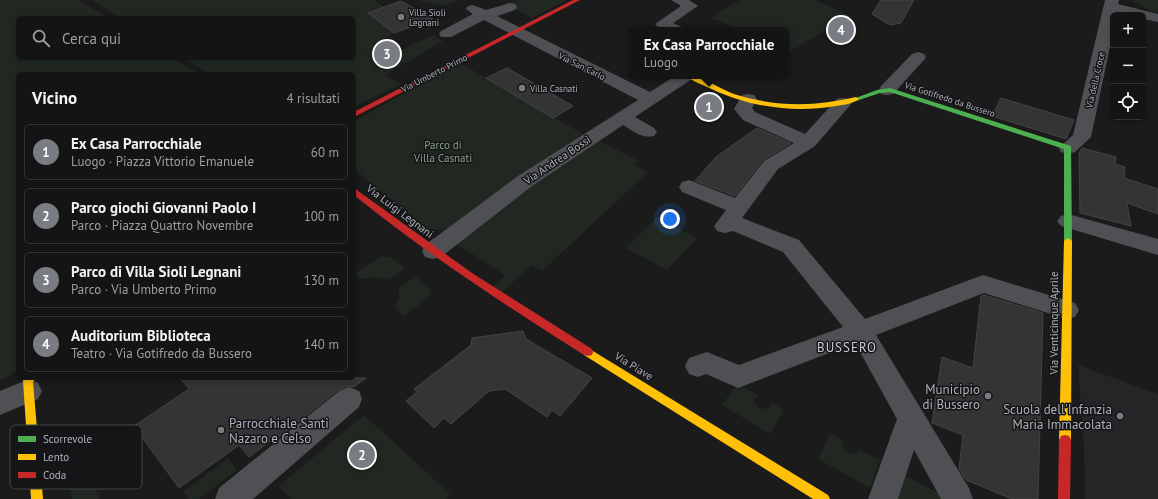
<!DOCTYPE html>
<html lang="it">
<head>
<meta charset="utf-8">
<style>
	:root { --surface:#141414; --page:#1d1d1d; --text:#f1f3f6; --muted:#9d9ea0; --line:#333334; --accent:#7a7c83 }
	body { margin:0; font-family:"PT Sans",sans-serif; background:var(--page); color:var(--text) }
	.controls { position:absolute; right:12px; top:12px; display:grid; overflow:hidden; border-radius:6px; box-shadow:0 2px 6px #0003 }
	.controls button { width:36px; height:36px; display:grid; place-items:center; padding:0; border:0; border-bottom:1px solid var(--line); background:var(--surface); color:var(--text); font:20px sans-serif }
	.you { position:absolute; left:670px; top:219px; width:14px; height:14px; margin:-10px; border:3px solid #fff; border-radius:50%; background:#1a73e8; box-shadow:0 0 0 6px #1a73e833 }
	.badge { display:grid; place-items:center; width:26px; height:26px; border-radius:50%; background:var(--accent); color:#fff; font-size:13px; font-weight:700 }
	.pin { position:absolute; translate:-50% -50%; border:2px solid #fff; box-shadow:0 1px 4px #0006 }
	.popup { position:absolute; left:629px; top:27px; width:160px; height:52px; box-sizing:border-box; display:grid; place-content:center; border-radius:6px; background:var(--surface); filter:drop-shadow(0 1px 3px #0005); font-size:13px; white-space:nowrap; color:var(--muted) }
	.popup b { font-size:15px; color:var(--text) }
	.popup::after { content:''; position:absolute; left:50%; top:100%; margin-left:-8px; border:8px solid transparent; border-top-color:var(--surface) }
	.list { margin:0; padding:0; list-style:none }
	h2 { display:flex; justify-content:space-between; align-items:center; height:52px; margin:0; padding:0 16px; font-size:17px }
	h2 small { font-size:13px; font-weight:400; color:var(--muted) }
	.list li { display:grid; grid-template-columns:26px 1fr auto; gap:12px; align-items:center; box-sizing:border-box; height:56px; margin:0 8px 8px; padding:0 8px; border:1px solid var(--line); border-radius:6px }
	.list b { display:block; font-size:15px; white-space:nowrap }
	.list p { margin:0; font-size:13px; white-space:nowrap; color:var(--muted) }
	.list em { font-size:13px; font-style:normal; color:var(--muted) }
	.icon { flex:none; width:22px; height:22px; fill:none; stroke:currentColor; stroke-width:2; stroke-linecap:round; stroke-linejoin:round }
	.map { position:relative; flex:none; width:1158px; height:499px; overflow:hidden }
	.search { position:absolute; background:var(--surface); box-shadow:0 2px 6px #0003; left:16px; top:16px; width:340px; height:44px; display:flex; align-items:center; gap:10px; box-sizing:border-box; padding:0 14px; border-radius:6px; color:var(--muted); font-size:15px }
	.panel { position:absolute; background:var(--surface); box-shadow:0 2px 6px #0003; left:16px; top:72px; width:340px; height:308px; border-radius:6px }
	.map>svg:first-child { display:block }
	.built { fill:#252527 }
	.green { fill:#212822 }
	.building { fill:#343435; stroke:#434447 }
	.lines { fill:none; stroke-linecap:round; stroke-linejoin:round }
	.street { fill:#4f5054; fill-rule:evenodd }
	.fast { fill:#4caf50; fill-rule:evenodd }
	.slow { fill:#ffc107; fill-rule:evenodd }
	.jam { fill:#c62828; fill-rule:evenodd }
	.poi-dot { fill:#7a7c83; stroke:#151517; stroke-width:1.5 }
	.labels { text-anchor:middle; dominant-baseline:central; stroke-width:3; stroke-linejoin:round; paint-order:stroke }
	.far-poi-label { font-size:9px; fill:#adb1bb; stroke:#151517; text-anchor:start }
	.far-street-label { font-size:9px; fill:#adb1bb; stroke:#151517 }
	.park-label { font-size:11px; fill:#86a48a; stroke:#151517 }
	.street-label { font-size:11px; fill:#adb1bb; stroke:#151517 }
	.quarter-label { font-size:13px; letter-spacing:1px; fill:#ced0d7; stroke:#151517 }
	.near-poi-label { font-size:13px; fill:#adb1bb; stroke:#151517; text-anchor:end }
	.key { fill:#151517; stroke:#434448; stroke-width:1 }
	.key-label { font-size:11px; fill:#adb1bb }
</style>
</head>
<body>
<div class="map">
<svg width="1158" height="499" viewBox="0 0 1158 499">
	<rect width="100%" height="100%" fill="#1b1b1b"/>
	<path class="built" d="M1078 365 1158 394V499H1085L1084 448Z"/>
	<g class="green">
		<path d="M0 0H78L108 18H18V58H173L199 74H18V369L9 376 0 380Z"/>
		<path d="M92 0H374L385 7 368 13 394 33 382 40 399 51 433 35 443 41 385 75 401 84 354 107V74H210L184 58H354V18H120Z"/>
		<path d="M419 0H460C447 7 432 6 419 0Z"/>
		<path d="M519 0H567L532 18 505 4Z"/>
		<path d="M741 0H815L851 16 788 52H786V30H741L711 18 717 14 716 13Z"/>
		<path d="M1131 0H1158V12L1149 10Z"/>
		<path d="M460 63 583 134 453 230 428 229 354 169V121Z"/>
		<path d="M595 139 639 161 634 165 648 172 542 271 531 265 498 296 488 290 505 275 449 239Z"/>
		<path d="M657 217 697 238 667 270 626 248Z"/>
		<path d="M382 256 390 257 405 268 388 280 375 277 360 279 354 274Z"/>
		<path d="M415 276 430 288 431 293 428 298 404 316 395 308 399 297 398 289Z"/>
		<path d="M737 384 758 395 755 398 754 402 759 408 768 409 772 403 784 410 770 434 722 405Z"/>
		<path d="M364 415 450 494 446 499H291L279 486Z"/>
		<path d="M830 434 842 440 843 447 849 453H857L860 450 880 460 870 488 818 459Z"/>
		<path d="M228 458 237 470 199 499H188L183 492Z"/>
		<path d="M80 465 100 499H102H72L68 475Z"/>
		<path d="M900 473 943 495 942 499H891Z"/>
	</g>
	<g class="building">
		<path d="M881 0H914L901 23 890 25 872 14Z"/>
		<path d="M401 1 433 19 394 33 368 13Z"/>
		<path d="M507 68 514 72 573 106 553 118 486 78Z"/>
		<path d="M1001 98 1074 120 1066 139 992 116Z"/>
		<path d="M757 128 791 143 763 160 735 196 695 181 716 157Z"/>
		<path d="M1082 148 1116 157 1115 164 1125 167 1124 178 1158 189V214L1127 203 1131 226 1080 213 1079 153Z"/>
		<path d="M984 295 1043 313 1038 499H1012L966 480 959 469 963 435 932 423 942 357 973 368 981 296Z"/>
		<path d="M523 331 526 339 592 378 560 416 552 410 547 417 505 389 489 391 451 424 444 418 434 428 406 401 417 392 414 389 471 345 472 338Z"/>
		<path d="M180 378H366L354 387 348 386 338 390 274 441 273 439 249 457 239 445 179 488 134 426 189 389Z"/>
	</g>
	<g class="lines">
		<g class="street">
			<path d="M671 0H689L698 6 673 23 682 27 684 30C675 30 661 33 655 24L681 6Z"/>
			<path d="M1105 0H1119L1118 4 1158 14V22L1143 19V15H1129L1117 12 1116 15H1113V32L1091 137 1075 152 1068 154 1061 152 1059 148 1073 135Z"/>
			<path d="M510 3 515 4 517 7 515 10 497 16 650 92 675 76H694L692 79 635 117 654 128 657 132 654 136C642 139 633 131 623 125L532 186 441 257 433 259 425 257 422 251 425 245 518 176 638 100 484 20 451 37H441L439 34 441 31 473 14 466 9 468 6 473 5 486 10Z"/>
			<path d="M918 52 924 54 926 57 924 60 893 94 887 95 881 94 879 90 881 86 912 54Z"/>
			<path d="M748 94 754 95 757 99 752 108 755 112 805 134 837 99 843 98 849 99 852 103 815 146 778 169 742 218 799 240 865 319 983 275 1075 303 1079 310 1075 317 1067 319 984 293 876 335 969 488 973 499H941L914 450 898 499H868L897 419 855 343 738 388 706 374 698 377 689 374 685 366 689 358 707 352 739 365 843 327 783 252 733 231 725 233 717 231 714 226 726 210 682 192 679 187 682 182 689 180 735 198 764 161 794 143 743 120 734 109 742 95Z"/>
			<path d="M1068 214 1158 239V255L1061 226 1057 221 1061 216Z"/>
			<path d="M29 379 38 383 42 391 38 399 0 415V391Z"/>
			<path d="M349 387 359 391 362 399 359 407 253 499H215L219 488 339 391Z"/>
		</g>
		<path class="fast" d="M890 88 1071 146 1072 241 1071 243 1068 244 1064 241V149L890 92 880 93 856 101 853 99 877 90Z"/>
		<g class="slow">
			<path d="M686 76C703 76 718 88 734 94 775 107 815 107 856 97L859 99C854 103 844 105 836 106 791 114 745 106 705 86 698 83 691 80 686 76Z"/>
			<path d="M1068 238 1072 241 1071 440 1069 444 1065 445 1061 444 1059 440 1064 241Z"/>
			<path d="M588 348 828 495 830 499H813L584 355 583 352 584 349Z"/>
			<path d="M24 378H35L33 382 43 499H31L23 381Z"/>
		</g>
		<g class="jam">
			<path d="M573 0H580L354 117V112Z"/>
			<path d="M354 188 472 273 592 349 593 352 592 355 588 356 584 355C505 305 427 254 354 195Z"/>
			<path d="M1065 435 1069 436 1071 440 1070 499H1058L1059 440 1061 436Z"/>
		</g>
	</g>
	<g class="poi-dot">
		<circle cx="401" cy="17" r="4"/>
		<circle cx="522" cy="88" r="4"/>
		<circle cx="988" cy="396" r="4"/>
		<circle cx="1120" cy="416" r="4"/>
		<circle cx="221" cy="430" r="4"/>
	</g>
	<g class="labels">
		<g class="far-poi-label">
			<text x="409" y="12">Villa Sioli<tspan x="409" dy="10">Legnani</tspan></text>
			<text x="530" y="88">Villa Casnati</text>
		</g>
		<g class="far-street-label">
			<text transform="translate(582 66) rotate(26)">Via San Carlo</text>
			<text transform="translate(434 73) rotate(-27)">Via Umberto Primo</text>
			<text transform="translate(1095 80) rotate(-77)">Via della Croce</text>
			<text transform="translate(950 99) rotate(18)">Via Gotifredo da Bussero</text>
		</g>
		<g class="park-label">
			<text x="443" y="145">Parco di<tspan x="443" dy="13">Villa Casnati</tspan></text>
		</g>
		<g class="street-label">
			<text transform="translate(557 160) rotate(-34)">Via Andrea Bossi</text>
			<text transform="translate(400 211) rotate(37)">Via Luigi Legnani</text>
			<text transform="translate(1054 323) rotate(-90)">Via Venticinque Aprile</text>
			<text transform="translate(634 366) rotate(32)">Via Piave</text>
		</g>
		<g class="quarter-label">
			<text x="847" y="347">BUSSERO</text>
		</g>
		<g class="near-poi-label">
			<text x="980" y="389">Municipio<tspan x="980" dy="15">di Bussero</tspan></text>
			<text x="1112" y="409">Scuola dell'Infanzia<tspan x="1112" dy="15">Maria Immacolata</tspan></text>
			<text x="229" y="423" text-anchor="start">Parrocchiale Santi<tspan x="229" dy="15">Nazaro e Celso</tspan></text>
		</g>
	</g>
	<rect x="10" y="425" width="132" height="64" rx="6" class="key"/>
	<rect x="18" y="436" width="18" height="6" fill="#4caf50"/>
	<rect x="18" y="454" width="18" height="6" fill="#ffc107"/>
	<rect x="18" y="472" width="18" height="6" fill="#c62828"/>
	<g class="key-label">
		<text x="43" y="443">Scorrevole</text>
		<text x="43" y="461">Lento</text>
		<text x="43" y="479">Coda</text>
	</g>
</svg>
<div class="controls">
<button>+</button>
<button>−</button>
<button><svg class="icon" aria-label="locate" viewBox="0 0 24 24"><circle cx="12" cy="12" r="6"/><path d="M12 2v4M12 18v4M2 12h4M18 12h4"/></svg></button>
</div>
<div class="you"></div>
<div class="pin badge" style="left:709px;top:107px">1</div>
<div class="popup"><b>Ex Casa Parrocchiale</b>Luogo</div>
<div class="pin badge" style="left:362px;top:455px">2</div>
<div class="pin badge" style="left:387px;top:54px">3</div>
<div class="pin badge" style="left:841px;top:30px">4</div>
<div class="search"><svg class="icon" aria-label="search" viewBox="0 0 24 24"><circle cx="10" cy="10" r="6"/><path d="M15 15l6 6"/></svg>Cerca qui</div>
<section class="panel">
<h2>Vicino<small>4 risultati</small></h2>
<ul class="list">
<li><span class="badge">1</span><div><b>Ex Casa Parrocchiale</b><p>Luogo · Piazza Vittorio Emanuele</p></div><em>60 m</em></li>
<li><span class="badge">2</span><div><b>Parco giochi Giovanni Paolo I</b><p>Parco · Piazza Quattro Novembre</p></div><em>100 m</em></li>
<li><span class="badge">3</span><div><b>Parco di Villa Sioli Legnani</b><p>Parco · Via Umberto Primo</p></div><em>130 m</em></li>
<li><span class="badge">4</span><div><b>Auditorium Biblioteca</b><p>Teatro · Via Gotifredo da Bussero</p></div><em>140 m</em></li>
</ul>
</section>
</div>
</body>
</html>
